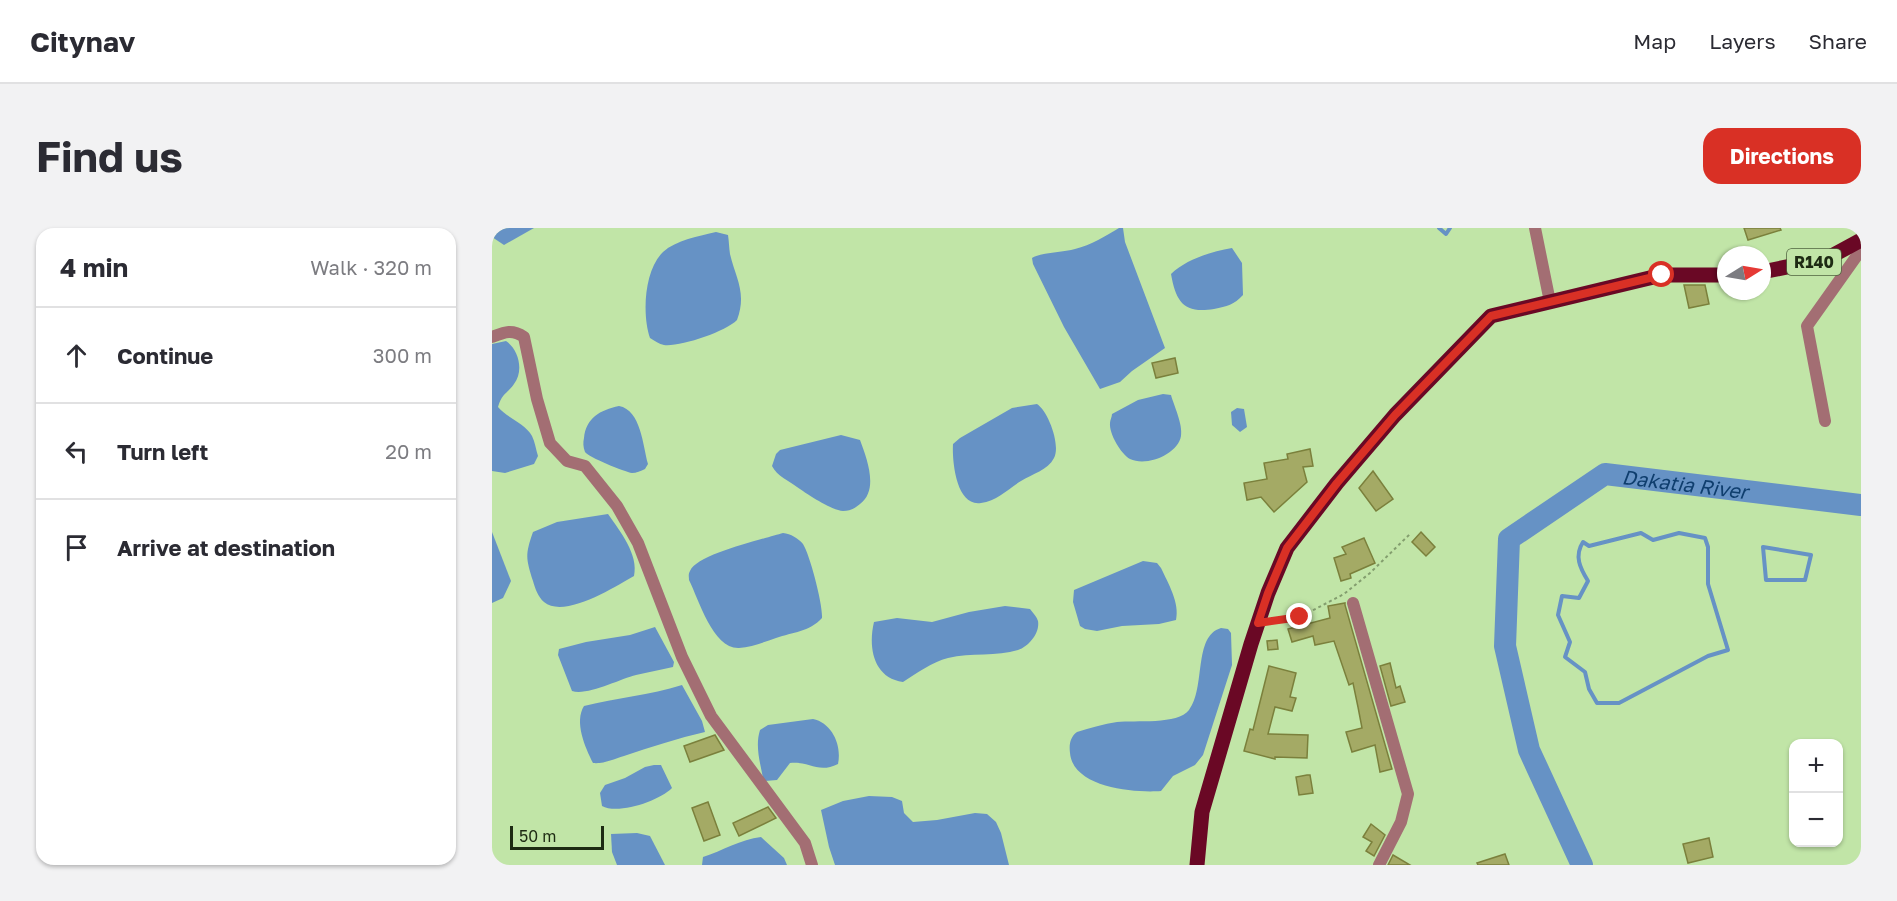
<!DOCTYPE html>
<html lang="en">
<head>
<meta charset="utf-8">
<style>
	:root { --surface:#fff; --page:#f2f2f3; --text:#2b2b33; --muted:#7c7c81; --line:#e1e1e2; --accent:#d93025 }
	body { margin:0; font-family:"Golos Text",sans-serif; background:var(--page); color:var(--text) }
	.controls { position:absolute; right:18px; bottom:18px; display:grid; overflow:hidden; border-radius:12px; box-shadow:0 2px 4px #0004 }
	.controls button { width:54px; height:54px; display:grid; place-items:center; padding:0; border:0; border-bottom:2px solid var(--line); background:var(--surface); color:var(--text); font:30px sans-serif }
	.compass { position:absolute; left:1225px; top:18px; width:54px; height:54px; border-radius:50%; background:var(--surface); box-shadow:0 2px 4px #0004; rotate:79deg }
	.scale { position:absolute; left:18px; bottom:15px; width:94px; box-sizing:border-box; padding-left:6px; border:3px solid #1e2b13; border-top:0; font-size:16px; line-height:21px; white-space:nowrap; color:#1e2b13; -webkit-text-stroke:4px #c1e5a7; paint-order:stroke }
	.stop { position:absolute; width:18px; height:18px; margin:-14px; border:4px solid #d93025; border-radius:50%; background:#fff }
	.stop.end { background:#d93025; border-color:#fff; box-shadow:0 2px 6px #0008 }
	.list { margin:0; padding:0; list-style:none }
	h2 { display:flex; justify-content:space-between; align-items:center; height:78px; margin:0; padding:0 24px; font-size:26px }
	h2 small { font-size:20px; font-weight:400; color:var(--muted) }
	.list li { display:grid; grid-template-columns:39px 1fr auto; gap:18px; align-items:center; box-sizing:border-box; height:96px; padding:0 24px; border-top:2px solid var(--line) }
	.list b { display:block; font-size:22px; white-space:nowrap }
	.list em { font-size:20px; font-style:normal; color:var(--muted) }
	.icon { flex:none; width:33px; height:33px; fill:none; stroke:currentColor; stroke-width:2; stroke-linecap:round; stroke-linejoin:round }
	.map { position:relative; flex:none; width:1369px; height:637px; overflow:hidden; border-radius:18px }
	header { display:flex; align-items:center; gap:36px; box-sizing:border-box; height:84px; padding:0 30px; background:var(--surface); border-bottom:2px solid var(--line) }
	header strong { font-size:28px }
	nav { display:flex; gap:33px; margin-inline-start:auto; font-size:21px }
	.intro { display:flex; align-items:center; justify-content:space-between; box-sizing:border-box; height:144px; padding:0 36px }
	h1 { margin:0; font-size:42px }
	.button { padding:15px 27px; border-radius:18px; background:var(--accent); color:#fff; font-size:21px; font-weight:700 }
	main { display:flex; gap:36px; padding:0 36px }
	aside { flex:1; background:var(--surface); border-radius:18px; box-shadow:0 2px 4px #0004 }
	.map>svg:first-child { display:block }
	.water { fill:#6692c5 }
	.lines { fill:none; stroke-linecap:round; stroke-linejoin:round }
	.stream { stroke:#6692c5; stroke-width:4 }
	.river { stroke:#6692c5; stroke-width:22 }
	.building { fill:#a4aa65; stroke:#7b803c; stroke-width:1.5 }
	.path { stroke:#839e6e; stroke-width:2; stroke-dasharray:3 3; stroke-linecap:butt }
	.minor { stroke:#a36e73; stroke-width:12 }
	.primary { stroke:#6a0825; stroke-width:15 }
	.route { stroke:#d93025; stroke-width:8 }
	.labels { text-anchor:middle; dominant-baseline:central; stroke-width:4.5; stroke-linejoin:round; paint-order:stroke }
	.shield { fill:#c1e5a7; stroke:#4f633f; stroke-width:1.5 }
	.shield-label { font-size:16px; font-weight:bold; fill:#1e2b13 }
	.water-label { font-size:20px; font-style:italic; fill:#0f3e6e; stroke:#c1e5a7 }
</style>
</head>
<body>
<header>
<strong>Citynav</strong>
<nav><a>Map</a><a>Layers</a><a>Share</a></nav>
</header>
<div class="intro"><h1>Find us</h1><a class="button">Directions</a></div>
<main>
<aside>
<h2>4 min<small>Walk · 320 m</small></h2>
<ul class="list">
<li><svg class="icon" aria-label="ahead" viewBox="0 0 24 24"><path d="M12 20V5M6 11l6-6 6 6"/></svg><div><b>Continue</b></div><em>300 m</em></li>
<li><svg class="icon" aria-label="left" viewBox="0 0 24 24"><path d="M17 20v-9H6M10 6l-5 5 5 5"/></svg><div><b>Turn left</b></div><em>20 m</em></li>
<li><svg class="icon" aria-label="arrive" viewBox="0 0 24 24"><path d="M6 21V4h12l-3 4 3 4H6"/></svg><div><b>Arrive at destination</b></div></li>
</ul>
</aside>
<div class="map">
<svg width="1369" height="637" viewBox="0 0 1369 637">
	<rect width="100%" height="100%" fill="#c1e5a7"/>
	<g class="water">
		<path d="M0 0H42L12 17 0 9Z"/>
		<path d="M627 0H631L633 14 673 120 640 143 628 154 608 161 572 99 541 36 540 30C547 25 572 24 583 21 599 17 614 8 627 0Z"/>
		<path d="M224 4 236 7C237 13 237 20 238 26 244 51 255 65 245 92 233 104 188 119 172 117 167 116 163 113 158 110 150 87 152 42 171 24 184 12 207 8 224 4Z"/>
		<path d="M740 20 750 35 751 67C742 77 735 78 722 81 692 86 684 74 679 46 695 31 718 24 740 20Z"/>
		<path d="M14 113C27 122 32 143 22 156 15 166 10 165 6 179 15 190 33 195 40 208 43 214 44 222 46 228L42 236 13 245 0 243V116Z"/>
		<path d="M671 166 679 167C682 178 691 196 689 208 686 226 655 239 638 231 629 226 617 206 618 195 618 192 620 189 620 186L646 172Z"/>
		<path d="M545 176C556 183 569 217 562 230 556 242 540 246 529 253 516 261 505 273 489 275 464 279 460 233 461 216L468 210 520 180Z"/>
		<path d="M127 178C149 182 151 218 156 236L153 241C149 243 144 245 140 245 133 244 96 229 93 224 91 219 91 214 92 210 94 190 108 182 127 178Z"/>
		<path d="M745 180 752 181 755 199 748 204 740 197 739 184Z"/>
		<path d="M349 207 368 212C375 231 387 262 368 276 362 281 358 283 351 283 339 282 315 266 305 259 297 253 285 248 280 238L284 226 288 222Z"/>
		<path d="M116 286C128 303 147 327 142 348 123 359 72 391 52 374 46 369 43 360 41 353 34 330 33 327 41 304L65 294Z"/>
		<path d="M0 304 19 353 11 370 0 375Z"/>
		<path d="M291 305C299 306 306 310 311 316 318 327 331 377 330 390 317 404 301 404 284 410 272 414 260 419 247 420 221 421 207 372 197 352 197 348 196 347 198 343 205 326 272 311 291 305Z"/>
		<path d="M651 333 665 335 669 340C676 355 688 375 684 392L667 396 630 398 605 403 593 401 588 398 581 374 582 362Z"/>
		<path d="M513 378 538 381C541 385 545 389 546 393 548 405 537 418 526 422 505 429 479 424 456 430 440 434 425 445 411 454 381 450 376 419 382 394L405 390 440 394 477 384Z"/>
		<path d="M163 399 182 434 181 439C169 442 156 444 144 447 128 451 95 468 80 463L66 427 67 421 94 414 138 407Z"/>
		<path d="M729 400 736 401 739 405 740 437 711 527 703 537 681 548 669 563C643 565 581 560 578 525 577 517 578 509 585 504 598 500 612 496 625 494 643 492 686 497 697 482 714 460 701 408 729 400Z"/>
		<path d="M190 457 210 493 213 504C186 510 159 519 132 528 122 531 112 536 101 535 93 519 82 494 92 478 124 470 158 467 190 457Z"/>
		<path d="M321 491C340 495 350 517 346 536 326 546 318 533 298 535L285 552 273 553 271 550C268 534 263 518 268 502L276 497Z"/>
		<path d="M162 537H169L180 560C167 573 126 587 110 578L108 565 113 557 133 550 153 539Z"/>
		<path d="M377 568 400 569 410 573 412 585 421 594 445 592 483 585 495 586 504 594 509 605 517 637H343L337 619 329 582 351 573Z"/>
		<path d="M145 605 158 608 173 637H125L120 624 119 606Z"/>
		<path d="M269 609 292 630 295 637H210L211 629C230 623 249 611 269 609Z"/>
	</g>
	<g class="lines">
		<g class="stream">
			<path d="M947 0 954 6 958 0"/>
			<path d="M1149 305 1161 312 1187 305 1213 310 1216 319V356L1236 422 1216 428 1127 475H1105L1097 461 1093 444 1073 429 1078 414 1066 387 1070 368 1087 370 1096 353C1088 340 1082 328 1091 314L1097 318Z"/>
			<path d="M1271 319 1319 327 1313 352H1274Z"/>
		</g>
		<path class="river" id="s1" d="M1090 637 1037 522 1013 418 1017 311 1113 246 1369 277"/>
	</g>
	<g class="building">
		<path d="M1252 0H1288L1289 2 1256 12Z"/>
		<path d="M1192 57H1213L1217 76 1197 80Z"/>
		<path d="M683 130 686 145 664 150 660 135Z"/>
		<path d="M818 221 821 238 811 239 815 254 782 284 769 269 755 272 752 255 775 251 772 235 796 231 795 226Z"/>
		<path d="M881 243 901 271 884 283 867 260Z"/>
		<path d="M929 304 943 319 934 328 920 314Z"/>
		<path d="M872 310 883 335 858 346 859 350 849 353 842 330 854 326 850 319Z"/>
		<path d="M853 375V377L900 541 888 544 883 517 860 524 854 504 870 500 866 479 861 455 857 457 842 413 823 417 821 408 800 414 796 401 838 390 836 378Z"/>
		<path d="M785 412 786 421 776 422 775 413Z"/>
		<path d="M898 435 904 460 908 458 913 474 899 478 888 438Z"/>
		<path d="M777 438 804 445 798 469 804 470 800 483 783 479 776 506 816 507 815 530 783 529V531L752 523 758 501 761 502Z"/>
		<path d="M223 507 232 522 198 534 192 518Z"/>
		<path d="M815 547H818L821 565 807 567 804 549Z"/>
		<path d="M216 574 228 607 212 613 200 580Z"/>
		<path d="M276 579 284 590 247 608 241 595Z"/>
		<path d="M879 596 893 607 882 628 874 623 880 614 871 609Z"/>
		<path d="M1217 610 1221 629 1196 635 1191 616Z"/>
		<path d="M1013 626 1017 637H986L985 635Z"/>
		<path d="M901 627 918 637H896Z"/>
	</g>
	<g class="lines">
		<path class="path" d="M781 393 808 389 852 366 878 345 919 305"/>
		<g class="minor">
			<path d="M1043 0 1058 74"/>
			<path d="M0 109C13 104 20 101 32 109L45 171 58 215 75 233 93 238 125 278 146 315 190 429 219 488 313 615 320 637"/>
			<path d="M1333 193 1315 98 1369 22"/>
			<path d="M861 375 916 566 909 594 887 637"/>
		</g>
		<g class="primary">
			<path d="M1270 44 1334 31 1369 12"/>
			<path d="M705 637 710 584 759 416 776 365 795 320 845 255 903 187 999 88 1170 47H1234"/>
		</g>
	</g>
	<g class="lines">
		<path class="route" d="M808 389 766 395 776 365 795 320 845 255 903 187 999 88 1170 47"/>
	</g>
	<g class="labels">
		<rect class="shield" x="1295" y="21" width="54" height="26" rx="4.5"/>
		<g class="shield-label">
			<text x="1322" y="34">R140</text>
		</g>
		<g class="water-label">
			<text stroke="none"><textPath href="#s1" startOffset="537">Dakatia River</textPath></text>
		</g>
	</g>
</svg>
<div class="controls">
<button>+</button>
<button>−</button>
</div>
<svg class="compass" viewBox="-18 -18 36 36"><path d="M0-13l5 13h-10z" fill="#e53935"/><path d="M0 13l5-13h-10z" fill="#7c7c81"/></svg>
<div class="scale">50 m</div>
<div class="stop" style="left:1170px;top:47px"></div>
<div class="stop end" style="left:808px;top:389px"></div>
</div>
</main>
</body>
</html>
